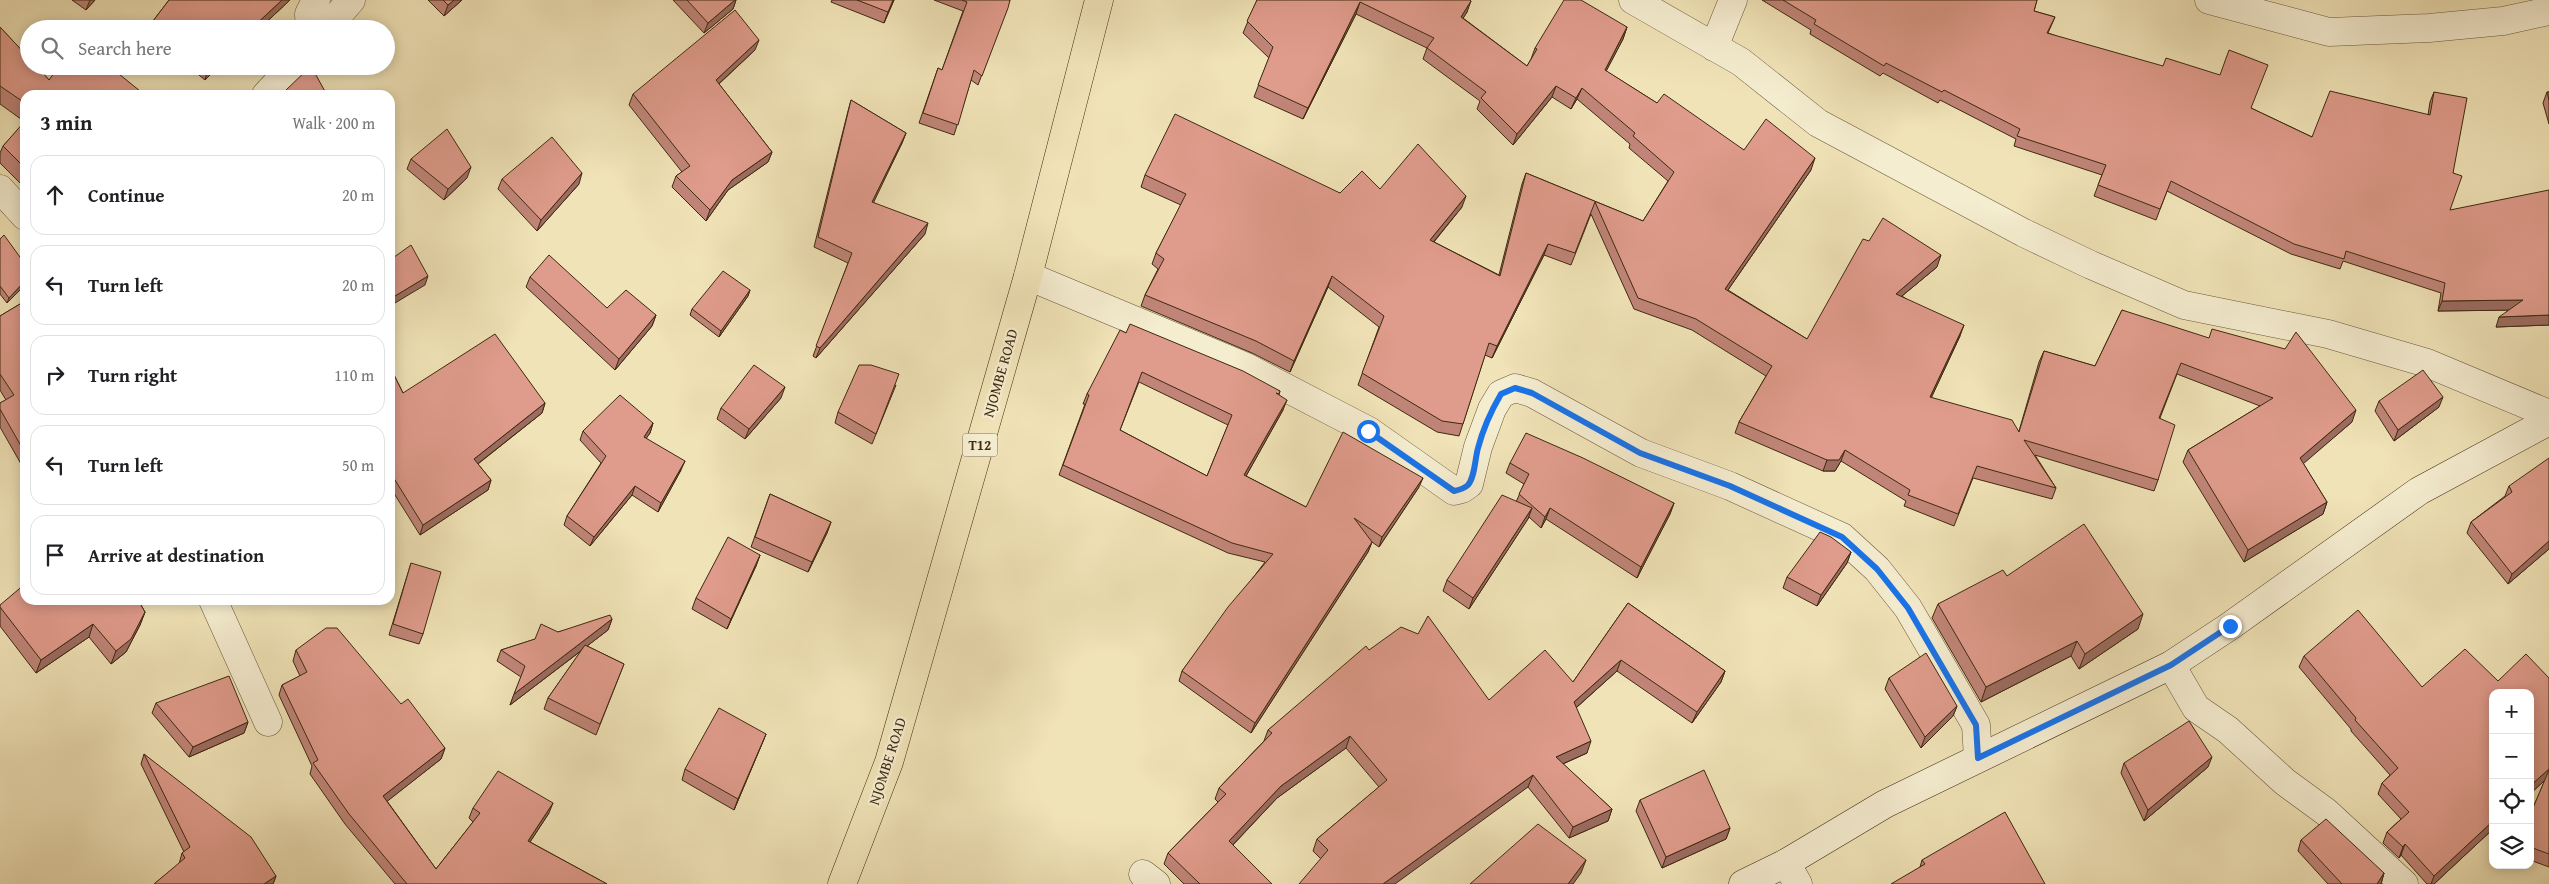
<!DOCTYPE html>
<html lang="en">
<head>
<meta charset="utf-8">
<style>
	:root { --surface:#fff; --page:#f6f6f6; --text:#202124; --muted:#757577; --line:#e0e0e0 }
	body { margin:0; font-family:"Gentium Book Plus",serif; background:var(--page); color:var(--text) }
	.controls { position:absolute; right:15px; bottom:15px; display:grid; overflow:hidden; border-radius:10px; box-shadow:0 2px 12px #0003 }
	.controls button { width:45px; height:45px; display:grid; place-items:center; padding:0; border:0; border-bottom:1px solid var(--line); background:var(--surface); color:var(--text); font:25px sans-serif }
	.stop { position:absolute; width:15px; height:15px; margin:-11px; border:4px solid #1a73e8; border-radius:50%; background:#fff }
	.stop.end { background:#1a73e8; border-color:#fff; box-shadow:0 1px 5px #0008 }
	.list { margin:0; padding:0; list-style:none }
	h2 { display:flex; justify-content:space-between; align-items:center; height:65px; margin:0; padding:0 20px; font-size:21px }
	h2 small { font-size:16px; font-weight:400; color:var(--muted) }
	.list li { display:grid; grid-template-columns:32px 1fr auto; gap:15px; align-items:center; box-sizing:border-box; height:80px; margin:0 10px 10px; padding:0 10px; border:1px solid var(--line); border-radius:15px }
	.list b { display:block; font-size:19px; white-space:nowrap }
	.list em { font-size:16px; font-style:normal; color:var(--muted) }
	.icon { flex:none; width:28px; height:28px; fill:none; stroke:currentColor; stroke-width:2; stroke-linecap:round; stroke-linejoin:round }
	.map { position:relative; flex:none; width:2549px; height:884px; overflow:hidden }
	.search { position:absolute; background:var(--surface); box-shadow:0 2px 12px #0003; left:20px; top:20px; width:375px; height:55px; display:flex; align-items:center; gap:12px; box-sizing:border-box; padding:0 18px; border-radius:28px; color:var(--muted); font-size:19px }
	.panel { position:absolute; background:var(--surface); box-shadow:0 2px 12px #0003; left:20px; top:90px; width:375px; height:515px; border-radius:15px }
	.map>svg:first-child { display:block }
	.lines { fill:none; stroke-linecap:round; stroke-linejoin:round }
	.street-casing { stroke:#6a583a; stroke-width:29 }
	.secondary-casing { stroke:#3e2910; stroke-width:29 }
	.highway-casing { stroke:#3e2910; stroke-width:29 }
	.street { stroke:#f5edd0; stroke-width:28 }
	.secondary { stroke:#f5edd0; stroke-width:28 }
	.highway { stroke:#f0e3b7; stroke-width:28 }
	.wall { fill:#c08578; stroke:#3e2910; fill-rule:evenodd }
	.shaded-wall { fill:#9c6c61; stroke:#3e2910 }
	.building { fill:#df9b8b; stroke:#3e2910; fill-rule:evenodd }
	.route { stroke:#1a73e8; stroke-width:6 }
	.labels { text-anchor:middle; dominant-baseline:central; stroke-width:4.5; stroke-linejoin:round; paint-order:stroke }
	.shield { fill:#f5edd0; stroke:#75644a; stroke-width:1 }
	.shield-label { font-size:14px; font-weight:bold; fill:#3e2910 }
	.street-label { font-size:15px; fill:#3e2910; stroke:#f5edd0 }
</style>
</head>
<body>
<div class="map">
<svg width="2549" height="884" viewBox="0 0 2549 884">
	<rect width="100%" height="100%" fill="#f0e3b7"/>
	<filter id="stains"><feTurbulence type="fractalNoise" baseFrequency=".004" numOctaves="4"/><feColorMatrix values="0 0 0 0 .2 0 0 0 0 .09 0 0 0 0 .02 0 0 0 .5 -.17"/></filter>
	<radialGradient id="worn" r=".72"><stop offset=".6" stop-color="#630" stop-opacity="0"/><stop offset="1" stop-color="#630" stop-opacity=".3"/></radialGradient>
	<g class="lines">
		<defs>
			<g id="street">
				<path d="M1633 0 1741 62 1818 123 2024 233 2091 265 2184 305 2328 334 2427 363 2549 414"/>
				<path d="M2209 0 2329 32 2429 28 2503 21 2549 11"/>
				<path d="M310 29 309 14 316 0"/>
				<path d="M326 29 351 0"/>
				<path d="M1714 47 1733 0"/>
				<path d="M266 95 293 66"/>
				<path d="M0 189 25 216"/>
				<path d="M1028 276 1246 367 1369 431 1454 491 1462 489 1469 484 1478 447 1492 409 1501 394 1515 388 1532 393 1641 453 1730 486 1842 537 1877 569 1908 608 1976 725 1978 758"/>
				<path d="M213 600 268 722"/>
				<path d="M2171 665 2196 708 2228 730 2285 782 2326 812 2404 884"/>
				<path d="M1786 863 1798 884"/>
				<path d="M1143 874 1156 884"/>
			</g>
			<path id="secondary" d="M1743 884 1786 863 1885 804 2171 665 2230 626 2419 491 2549 421"/>
			<path id="highway" d="M842 884 889 762 1028 276 1099 0"/>
		</defs>
		<use href="#street" class="street-casing"/>
		<use href="#secondary" class="secondary-casing"/>
		<use href="#highway" class="highway-casing"/>
		<use href="#street" class="street"/>
		<use href="#secondary" class="secondary"/>
		<use href="#highway" class="highway"/>
	</g>
	<g class="wall">
		<path d="M72 0H95L86 10Z"/>
		<path d="M169 0H290L259 29H150L153 21Z"/>
		<path d="M428 0H462L444 16Z"/>
		<path d="M673 0H736L733 9 704 33Z"/>
		<path d="M832 0H894L884 23 831 2Z"/>
		<path d="M934 0H1010L978 85 971 80 954 135 919 123 938 68 942 70 963 11Z"/>
		<path d="M1257 0H1470L1467 12 1463 18 1527 66 1531 59 1535 48 1627 27 1623 39 1606 71 1657 103 1744 150 1811 170 1728 290 1807 339 1937 267 1902 296 1960 336 1931 398 2019 431 2039 362 2044 351 2095 366 2122 310 2352 422 2303 463 2327 502 2323 514 2244 562 2183 462 2188 450 2260 406 2177 374 2160 418 2158 480 2154 491 2035 455 2056 488 2052 499 1973 478 1954 526 1904 506 1906 501 1841 461 1835 471H1823L1735 433 1739 422 1766 376 1692 330 1634 309 1591 214 1571 265 1544 255 1492 358 1485 355 1459 436 1437 432 1358 385 1379 327 1328 287 1290 372 1252 353 1141 306 1145 295 1158 269 1152 264 1156 253 1181 205 1141 187 1145 175 1340 193 1380 189 1462 207 1434 242 1499 275 1522 184 1526 173 1643 221 1668 181 1629 148 1630 144 1577 99 1571 109 1552 97 1513 145 1477 109 1480 101 1423 59 1427 48 1356 14 1303 119 1254 97 1269 58 1243 33Z"/>
		<path d="M1762 0H2037L2034 11 2055 17 2048 33 2251 108 2312 137 2428 115 2430 102 2434 92 2453 173 2450 210 2549 325 2496 327 2508 310 2438 311 2441 293 2343 261 2340 269 2291 254 2167 191 2156 220 2094 196 2102 175 2014 146 2016 139 1940 100 1938 103 1883 73 1880 76 1810 34 1811 30Z"/>
		<path d="M0 27 49 80 109 66 25 95V188L0 163V153L3 146 25 122 0 104Z"/>
		<path d="M755 50 719 84 772 152 768 162 728 190 706 221 672 187 676 176 682 172 629 105 633 94Z"/>
		<path d="M194 66H219L205 80 193 70Z"/>
		<path d="M2547 92H2549V124L2543 103Z"/>
		<path d="M851 100 906 133 902 143 873 202 925 234 816 358 813 356 848 263 814 247 848 111Z"/>
		<path d="M411 159 467 178 444 200 407 169Z"/>
		<path d="M502 179 579 184 537 231 498 189Z"/>
		<path d="M0 239 25 264V285L7 303 0 294Z"/>
		<path d="M530 277 607 308 656 315 652 326 615 370 526 287Z"/>
		<path d="M750 290 748 296 719 337 690 315 692 309Z"/>
		<path d="M25 301V471L0 427V403L6 400 0 390V316Z"/>
		<path d="M1126 333 1280 391 1279 395 1283 410 1246 476 1306 507 1419 487 1379 547 1372 542 1368 552 1251 733 1179 681 1182 671 1265 562 1228 553 1059 475 1085 404H1083L1087 394ZM1139 382 1228 425 1207 476 1120 430Z"/>
		<path d="M390 367 403 393 545 403 542 413 478 464 491 480 488 490 420 535 390 487Z"/>
		<path d="M896 385 872 444 835 423 838 412Z"/>
		<path d="M781 398 745 439 717 419 721 408Z"/>
		<path d="M2379 401 2439 407 2394 441 2375 411Z"/>
		<path d="M653 423 650 433 646 438 681 470 658 512 632 495 590 546 564 525 567 516 601 463 580 440 583 431Z"/>
		<path d="M1510 463 1674 503 1670 514 1637 578 1546 519 1541 528 1529 517 1469 609 1443 591 1447 580 1516 502 1524 484 1506 473Z"/>
		<path d="M2509 486 2549 549 2508 584 2467 533 2471 522 2505 496Z"/>
		<path d="M770 494 831 522 827 533 808 572 751 547Z"/>
		<path d="M1851 552 1847 563 1817 606 1783 588 1787 577Z"/>
		<path d="M760 555 756 566 727 629 692 609 696 598Z"/>
		<path d="M411 563 423 634 419 644 389 635Z"/>
		<path d="M2007 576 2138 629 2079 669 2071 656 1981 702 1932 618 1938 604Z"/>
		<path d="M139 602 145 612 140 625 126 652 111 664 89 637 36 673 0 626V605Z"/>
		<path d="M1628 603 1725 671 1721 682 1692 723 1617 671 1576 708 1587 753 1563 764 1612 809 1608 821 1569 838 1528 787 1321 859 1313 851 1317 839 1379 787 1346 748 1277 798 1233 845 1272 884H1184L1164 864 1168 853 1218 802 1215 799 1219 788 1264 741 1268 730 1369 650 1489 700 1573 682Z"/>
		<path d="M612 619 608 630 587 646 624 664 596 735 544 709 548 698 581 651 510 705 521 677 497 661 501 650 558 632Z"/>
		<path d="M296 650 401 704 445 748 441 759 387 801 436 869 473 822 469 818 473 808 549 813 530 842 607 884H395L345 824 310 774 312 766 279 695 282 685 300 676 293 661Z"/>
		<path d="M2304 656 2422 687 2549 678V867L2530 860V815L2545 780 2530 794V693H2493V829L2434 884H2427L2401 855 2399 858 2383 843 2387 832 2401 819 2378 794 2382 783 2390 775 2351 731V729L2299 667Z"/>
		<path d="M1889 678 1957 706 1953 716 1921 748 1885 689Z"/>
		<path d="M156 703 248 722 244 733 189 757 152 713Z"/>
		<path d="M766 734 734 810 682 780 685 769Z"/>
		<path d="M144 754 276 876 273 884H154L179 864 182 853 184 852 141 764Z"/>
		<path d="M2124 763 2208 767 2144 821 2121 773Z"/>
		<path d="M1640 800 1730 828 1726 839 1662 868 1636 811Z"/>
		<path d="M2301 840 2384 873 2381 884H2328L2298 851Z"/>
		<path d="M1922 860 2045 884 1920 867Z"/>
	</g>
	<g class="shaded-wall">
		<path d="M90 0H95L86 10Z"/>
		<path d="M282 0H290L259 29H251Z"/>
		<path d="M454 0H462L444 16 448 5Z"/>
		<path d="M735 0H736L733 9 704 33 708 23Z"/>
		<path d="M893 0H894L884 23 888 12Z"/>
		<path d="M1471 1 1467 12 1457 28 1461 17Z"/>
		<path d="M1360 2 1356 14 1303 119 1308 108Z"/>
		<path d="M1627 27 1623 39 1601 81 1605 70Z"/>
		<path d="M759 40 755 50 712 90 716 80Z"/>
		<path d="M212 66H219L205 80 208 69Z"/>
		<path d="M1556 86 1552 97 1513 145 1517 134Z"/>
		<path d="M1582 88 1577 99 1571 109 1576 98Z"/>
		<path d="M906 133 902 143 869 212 872 202Z"/>
		<path d="M772 152 768 162 728 190 706 221 710 210 732 180Z"/>
		<path d="M1815 158 1811 170 1721 300 1725 289Z"/>
		<path d="M471 167 467 178 444 200 448 189Z"/>
		<path d="M582 173 579 184 537 231 541 220Z"/>
		<path d="M1466 196 1462 207 1426 251 1430 240Z"/>
		<path d="M928 223 925 234 816 358 820 348Z"/>
		<path d="M1548 244 1544 255 1492 358 1497 346Z"/>
		<path d="M1941 255 1937 267 1891 305 1896 294Z"/>
		<path d="M428 276 425 285 390 306V299Z"/>
		<path d="M1332 276 1328 287 1290 372 1294 361Z"/>
		<path d="M25 281V285L7 303 9 298Z"/>
		<path d="M750 290 748 296 719 337 721 331Z"/>
		<path d="M2523 300 2520 310 2438 311 2442 301Z"/>
		<path d="M656 315 652 326 615 370 619 359Z"/>
		<path d="M2549 315V325L2496 327 2499 317Z"/>
		<path d="M1964 325 1960 336 1926 409 1930 397Z"/>
		<path d="M785 387 781 398 745 439 749 429Z"/>
		<path d="M2443 397 2439 407 2394 441 2398 430Z"/>
		<path d="M1287 400 1283 410 1241 485 1244 475Z"/>
		<path d="M545 403 542 413 471 469 474 459Z"/>
		<path d="M2356 410 2352 422 2296 470 2300 458Z"/>
		<path d="M653 423 650 433 641 446 644 437Z"/>
		<path d="M1845 450 1841 461 1835 471H1823L1827 460Z"/>
		<path d="M685 461 681 470 658 512 661 503Z"/>
		<path d="M1423 478 1419 487 1379 547 1382 537Z"/>
		<path d="M491 480 488 490 420 535 423 525Z"/>
		<path d="M635 486 632 495 590 546 594 537Z"/>
		<path d="M2327 502 2323 514 2244 562 2248 550Z"/>
		<path d="M1674 503 1670 514 1637 578 1641 567Z"/>
		<path d="M1532 508 1528 519 1469 609 1473 598Z"/>
		<path d="M1550 508 1546 519 1541 528 1545 517Z"/>
		<path d="M831 522 827 533 808 572 812 562Z"/>
		<path d="M2549 541V549L2508 584 2512 574Z"/>
		<path d="M1372 542 1368 552 1251 733 1255 723Z"/>
		<path d="M1851 552 1847 563 1817 606 1821 595Z"/>
		<path d="M760 555 756 566 727 629 731 619Z"/>
		<path d="M145 612 140 625 126 652 111 664 116 651Z"/>
		<path d="M2143 614 2138 629 2079 669 2085 654Z"/>
		<path d="M612 619 608 630 510 705 514 694Z"/>
		<path d="M93 624 89 637 36 673 41 660Z"/>
		<path d="M2077 641 2071 656 1981 702 1986 687Z"/>
		<path d="M1621 660 1617 671 1569 714 1574 702Z"/>
		<path d="M1725 671 1721 682 1692 723 1697 712Z"/>
		<path d="M1957 706 1953 716 1921 748 1925 737Z"/>
		<path d="M248 722 244 733 189 757 193 747Z"/>
		<path d="M766 734 762 744 734 810 738 799Z"/>
		<path d="M1350 736 1346 748 1277 798 1225 853 1229 841 1281 786Z"/>
		<path d="M1591 741 1587 753 1551 769 1556 757Z"/>
		<path d="M445 748 441 759 380 807 383 796Z"/>
		<path d="M2212 757 2208 767 2144 821 2148 810Z"/>
		<path d="M2549 769 2546 779 2530 794V786Z"/>
		<path d="M1533 775 1528 787 1395 884H1383Z"/>
		<path d="M553 803 549 813 524 851 528 841Z"/>
		<path d="M1612 809 1608 821 1569 838 1573 827Z"/>
		<path d="M2493 821V829L2434 884H2431L2434 876Z"/>
		<path d="M1730 828 1726 839 1662 868 1666 857Z"/>
		<path d="M2405 844 2401 855 2399 858 2403 847Z"/>
		<path d="M1586 860 1581 873 1573 884H1568Z"/>
		<path d="M2384 873 2381 884H2377Z"/>
		<path d="M276 876 273 884H264Z"/>
	</g>
	<g class="building">
		<path d="M169 0H282L251 29H163L153 21Z"/>
		<path d="M443 0H454L448 5Z"/>
		<path d="M687 0H735L708 23Z"/>
		<path d="M857 0H893L888 12Z"/>
		<path d="M962 0H1010L1008 8 982 76 974 70 958 125 923 113 938 68 942 70 967 2Z"/>
		<path d="M1257 0H1470L1471 1 1461 17 1527 66 1537 49 1535 48 1564 0H1581L1627 27 1605 70 1657 103 1664 94 1744 150 1766 119 1815 158 1725 289 1807 339 1863 239 1869 241 1883 218 1941 255 1896 294 1964 325 1930 397 2012 420 2019 432 2044 351 2095 366 2122 310 2209 338 2212 329 2285 349 2296 332 2356 410 2300 458 2327 502 2248 550 2188 450 2273 398 2181 363 2159 418 2175 425 2158 480 2024 440 2056 488 1977 466 1958 514 1908 495 1910 490 1845 450 1839 460H1827L1739 422 1772 366 1696 319 1638 298 1595 202 1575 253 1548 244 1497 346 1489 343 1463 424 1442 421 1362 373 1384 316 1332 276 1294 361 1256 341 1145 295 1164 259 1156 253 1186 194 1145 175 1175 114 1340 193 1362 171 1380 189 1418 144 1466 196 1430 240 1500 276 1526 173 1643 221 1674 172 1633 136 1635 133 1582 88 1576 98 1556 86 1517 134 1481 98 1486 92 1427 48 1434 38 1360 2 1308 108 1258 85 1273 47 1247 21Z"/>
		<path d="M1783 0H2037L2034 11 2055 17 2047 33 2163 66 2166 58 2220 75 2229 50 2268 65 2251 108 2312 137 2330 91 2430 115 2434 92 2467 98 2453 173 2462 176 2450 210 2549 190V315L2499 317 2523 300 2442 301 2445 283 2346 251 2344 259 2294 244 2171 181 2160 209 2098 185 2106 165 2017 136 2020 129 1944 90 1942 92 1886 63 1884 66 1814 24 1816 20Z"/>
		<path d="M735 10 759 40 716 80 772 152 732 180 710 210 676 176 690 166 633 94Z"/>
		<path d="M0 27 29 58V66H37L49 80 59 66H109L145 95H25V103L0 86Z"/>
		<path d="M205 66H212L208 69Z"/>
		<path d="M311 66 327 95H287L284 92Z"/>
		<path d="M2547 92H2549V100Z"/>
		<path d="M851 100 906 133 872 202 928 223 820 348 816 346 852 253 818 237Z"/>
		<path d="M25 121V168L3 146Z"/>
		<path d="M447 129 471 167 448 189 411 159Z"/>
		<path d="M552 137 582 173 541 220 502 179Z"/>
		<path d="M4 235 25 264V281L9 298 0 286V239Z"/>
		<path d="M411 245 428 276 390 299V260Z"/>
		<path d="M549 255 607 308 626 290 656 315 619 359 530 277Z"/>
		<path d="M723 271 750 290 721 331 692 309Z"/>
		<path d="M25 301V453L0 409V403L14 395 0 374V316Z"/>
		<path d="M1130 324 1243 371 1280 391 1279 394 1276 393 1287 400 1244 475 1306 507 1343 432 1423 478 1382 537 1354 518 1372 542 1255 723 1182 671 1228 607 1273 554 1232 543 1063 465 1089 395 1087 394 1120 330 1126 333ZM1142 372 1232 415 1207 476 1120 430Z"/>
		<path d="M495 334 545 403 474 459 491 480 423 525 390 472V367L403 393Z"/>
		<path d="M754 365 785 387 749 429 721 408Z"/>
		<path d="M859 365H871L899 374 876 434 838 412Z"/>
		<path d="M2423 370 2443 397 2398 430 2379 401Z"/>
		<path d="M620 395 653 423 644 437 685 461 661 503 635 486 594 537 567 516 606 456 583 431Z"/>
		<path d="M1526 433 1583 458 1674 503 1641 567 1550 508 1545 517 1519 494 1529 474 1510 463Z"/>
		<path d="M2549 458V541L2512 574 2471 522 2512 492 2509 486Z"/>
		<path d="M770 494 831 522 812 562 755 537Z"/>
		<path d="M1502 495 1532 508 1473 598 1447 580Z"/>
		<path d="M2084 524 2143 614 2085 654 2077 641 1986 687 1938 604 2003 570 2007 576Z"/>
		<path d="M1820 532 1831 537 1851 552 1821 595 1787 577Z"/>
		<path d="M728 537 760 555 731 619 696 598Z"/>
		<path d="M411 563 441 572 423 634 393 624Z"/>
		<path d="M25 584V600H138L145 612 131 639 116 651 93 624 41 660 0 607V605Z"/>
		<path d="M1628 603 1725 671 1697 712 1621 660 1574 702 1591 741 1556 757 1612 809 1573 827 1533 775 1383 884H1299L1328 850 1317 839 1387 780 1350 736 1281 786 1229 841 1272 884H1200L1168 853 1226 794 1219 788 1272 733 1268 730 1366 646 1369 650 1401 627 1418 634 1428 616 1489 700 1545 650 1573 682Z"/>
		<path d="M2358 610 2422 687 2465 649 2498 681 2526 654 2549 678V769L2530 786V693H2493V821L2434 876 2405 844 2403 847 2387 832 2409 812 2382 783 2398 768 2355 720 2356 718 2304 656Z"/>
		<path d="M610 615 612 619 514 694 525 666 501 650 535 639 541 624 558 632Z"/>
		<path d="M326 628H337L401 704 408 699 445 748 383 796 436 869 480 813 473 808 498 771 553 803 528 841 607 884H407L349 814 313 763 318 760 282 685 307 672 296 650Z"/>
		<path d="M585 645 624 664 600 724 548 698Z"/>
		<path d="M1926 653 1957 706 1925 737 1889 678Z"/>
		<path d="M229 676 248 722 193 747 156 703Z"/>
		<path d="M719 708 766 734 738 799 685 769Z"/>
		<path d="M2189 721 2212 757 2148 810 2124 763Z"/>
		<path d="M144 754 251 837 276 876 264 884H154L185 858 182 853 190 847Z"/>
		<path d="M1704 770 1730 828 1666 857 1640 800Z"/>
		<path d="M2549 770V854L2530 847V815Z"/>
		<path d="M2005 812 2045 884H1891L1925 864 1922 860Z"/>
		<path d="M2326 819 2384 873 2377 884H2342L2301 840Z"/>
		<path d="M1538 824 1586 860 1568 884H1470Z"/>
	</g>
	<g class="lines">
		<path class="route" d="M1368 431 1454 491C1459 490 1464 489 1468 485 1475 477 1475 458 1478 448 1483 429 1491 411 1501 394L1515 388 1532 393 1640 453 1730 486 1842 537 1877 569 1908 608 1976 725 1978 758 2171 665 2230 626"/>
	</g>
	<g class="labels">
		<rect class="shield" x="962.5" y="433.5" width="35" height="23" rx="4"/>
		<g class="shield-label">
			<text x="980" y="445">T12</text>
		</g>
		<g class="street-label">
			<text transform="translate(1000 373) rotate(-74)">NJOMBE ROAD</text>
			<text transform="translate(887 761) rotate(-72)">NJOMBE ROAD</text>
		</g>
	</g>
	<rect width="100%" height="100%" filter="url(#stains)"/>
	<rect width="100%" height="100%" fill="url(#worn)"/>
</svg>
<div class="controls">
<button>+</button>
<button>−</button>
<button><svg class="icon" aria-label="locate" viewBox="0 0 24 24"><circle cx="12" cy="12" r="6"/><path d="M12 2v4M12 18v4M2 12h4M18 12h4"/></svg></button>
<button><svg class="icon" aria-label="layers" viewBox="0 0 24 24"><path d="M12 4l9 5-9 5-9-5zM3 14l9 5 9-5"/></svg></button>
</div>
<div class="stop" style="left:1368px;top:431px"></div>
<div class="stop end" style="left:2230px;top:626px"></div>
<div class="search"><svg class="icon" aria-label="search" viewBox="0 0 24 24"><circle cx="10" cy="10" r="6"/><path d="M15 15l6 6"/></svg>Search here</div>
<section class="panel">
<h2>3 min<small>Walk · 200 m</small></h2>
<ul class="list">
<li><svg class="icon" aria-label="ahead" viewBox="0 0 24 24"><path d="M12 20V5M6 11l6-6 6 6"/></svg><div><b>Continue</b></div><em>20 m</em></li>
<li><svg class="icon" aria-label="left" viewBox="0 0 24 24"><path d="M17 20v-9H6M10 6l-5 5 5 5"/></svg><div><b>Turn left</b></div><em>20 m</em></li>
<li><svg class="icon" aria-label="right" viewBox="0 0 24 24"><path d="M7 20v-9h11M14 6l5 5-5 5"/></svg><div><b>Turn right</b></div><em>110 m</em></li>
<li><svg class="icon" aria-label="left" viewBox="0 0 24 24"><path d="M17 20v-9H6M10 6l-5 5 5 5"/></svg><div><b>Turn left</b></div><em>50 m</em></li>
<li><svg class="icon" aria-label="arrive" viewBox="0 0 24 24"><path d="M6 21V4h12l-3 4 3 4H6"/></svg><div><b>Arrive at destination</b></div></li>
</ul>
</section>
</div>
</body>
</html>
